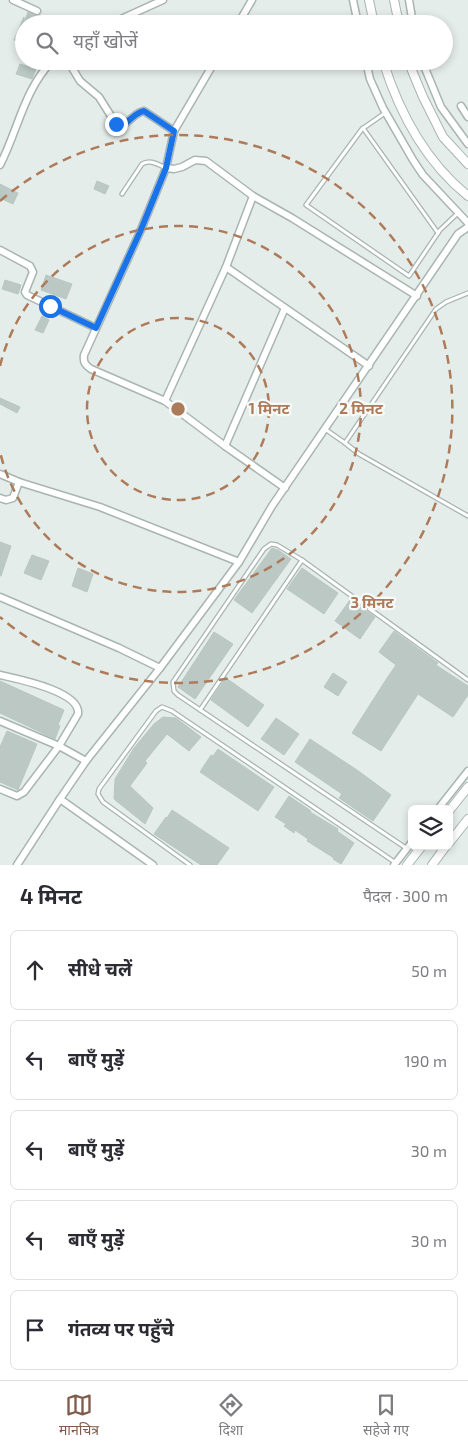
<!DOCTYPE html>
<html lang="hi">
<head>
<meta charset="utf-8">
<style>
	:root { --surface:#fff; --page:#f2f2f3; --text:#2b2b33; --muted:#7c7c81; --line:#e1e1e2; --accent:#805b4b }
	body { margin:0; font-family:"Exo 2","Noto Sans Devanagari",sans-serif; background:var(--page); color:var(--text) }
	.controls { position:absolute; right:15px; bottom:15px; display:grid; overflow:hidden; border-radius:8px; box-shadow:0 2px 8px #0003 }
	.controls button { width:45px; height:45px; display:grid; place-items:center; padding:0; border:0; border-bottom:1px solid var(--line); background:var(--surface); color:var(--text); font:25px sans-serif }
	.stop { position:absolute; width:15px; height:15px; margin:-11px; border:4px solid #1a73e8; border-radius:50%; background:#fff }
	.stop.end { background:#1a73e8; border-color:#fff; box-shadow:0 1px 5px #0008 }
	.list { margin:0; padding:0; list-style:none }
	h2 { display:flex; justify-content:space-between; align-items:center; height:65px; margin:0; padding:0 20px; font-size:21px }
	h2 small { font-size:16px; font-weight:400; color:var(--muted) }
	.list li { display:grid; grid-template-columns:32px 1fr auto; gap:15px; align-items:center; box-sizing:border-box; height:80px; margin:0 10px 10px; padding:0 10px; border:1px solid var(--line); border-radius:8px }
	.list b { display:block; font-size:19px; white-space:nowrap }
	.list em { font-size:16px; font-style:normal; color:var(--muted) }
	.icon { flex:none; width:28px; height:28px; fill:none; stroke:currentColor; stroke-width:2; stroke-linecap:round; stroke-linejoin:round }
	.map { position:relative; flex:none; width:468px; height:865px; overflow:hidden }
	.search { position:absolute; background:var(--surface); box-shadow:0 2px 8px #0003; left:15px; right:15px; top:15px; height:55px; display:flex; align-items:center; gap:12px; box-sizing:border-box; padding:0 18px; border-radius:28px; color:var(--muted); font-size:19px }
	.sheet { height:515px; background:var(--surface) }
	nav { display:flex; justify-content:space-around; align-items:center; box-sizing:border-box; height:70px; border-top:1px solid var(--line); background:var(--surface); font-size:14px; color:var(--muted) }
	nav a { display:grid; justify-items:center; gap:2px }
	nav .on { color:var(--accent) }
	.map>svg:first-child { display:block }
	.building { fill:#bbc8c4; stroke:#b8c7c2 }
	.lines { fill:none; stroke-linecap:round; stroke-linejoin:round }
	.service-casing { stroke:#a8b5b2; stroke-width:5.5 }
	.minor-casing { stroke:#a8b5b2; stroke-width:9 }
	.tertiary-casing { stroke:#a8b5b2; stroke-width:10 }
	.service { stroke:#fff; stroke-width:3 }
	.minor { stroke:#fff; stroke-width:6 }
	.tertiary { stroke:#fff; stroke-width:8 }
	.route { stroke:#1a73e8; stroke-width:6 }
	.ring { fill:none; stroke:#ae7b5a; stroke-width:2.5; stroke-dasharray:9 6 }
	.centre { fill:#ae7b5a; stroke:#f6faf8; stroke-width:2.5 }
	.ring-label { font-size:15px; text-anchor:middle; font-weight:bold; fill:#ae7b5a; stroke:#f6faf8; stroke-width:4.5; stroke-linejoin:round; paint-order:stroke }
</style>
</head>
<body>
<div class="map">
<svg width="468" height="865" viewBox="0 0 468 865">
	<rect width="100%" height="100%" fill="#e5edea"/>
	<g class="building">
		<path d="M28 12 35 16 40 15 44 17 41 24H24V44L14 40 24 17V23Z"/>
		<path d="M20 64 36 69 32 79 16 74Z"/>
		<path d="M97 181 109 186 105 194 94 189Z"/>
		<path d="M0 184 18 193 13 204 0 198Z"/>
		<path d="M46 275 72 284 66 299 41 290Z"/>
		<path d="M5 280 21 285 18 294 2 289Z"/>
		<path d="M42 316 49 320 43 333 35 330Z"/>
		<path d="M0 398 20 407 17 413 0 404Z"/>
		<path d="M0 542 11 546 1 576H0Z"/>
		<path d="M272 548 278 550 291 559 252 613 234 600Z"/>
		<path d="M32 555 49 561 41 580 24 573Z"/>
		<path d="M78 568 93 574 87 592 72 586Z"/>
		<path d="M302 568 338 593 324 614 287 589Z"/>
		<path d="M350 600 375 617 360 639 335 621Z"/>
		<path d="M394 631 438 663 436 665 468 686V695L453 717 418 694 381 751 352 733 387 678 396 665 379 652Z"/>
		<path d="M214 632 233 644 195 699 178 687Z"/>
		<path d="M333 673 347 682 338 696 324 687Z"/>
		<path d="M226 678 264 705 248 727 211 700Z"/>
		<path d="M0 681 64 710 58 725 60 726 55 739 0 713Z"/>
		<path d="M163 717 176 718 201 737 189 751 167 734 145 761 147 763 130 786 153 808 145 824 114 799 115 779 134 748 154 724Z"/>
		<path d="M276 718 299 734 284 755 261 739Z"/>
		<path d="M7 731 37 744 18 790 0 782V747Z"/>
		<path d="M310 739 357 770 391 795 373 821 339 798 342 794 295 762Z"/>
		<path d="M218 749 274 787 258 811 200 772 211 755 213 756Z"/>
		<path d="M289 796 311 811 310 812 338 829 337 831 354 843 341 864 333 859 334 858 307 841 308 839 295 830 294 833 284 826 286 824 275 817Z"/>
		<path d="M172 810 229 848 217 865H201L154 834 166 817 167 818Z"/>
	</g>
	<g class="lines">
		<defs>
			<g id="service">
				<path d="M385 113 362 129 306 205 409 276 440 230 458 213"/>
				<path d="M363 128 438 233"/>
				<path d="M122 194 142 164C150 159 157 164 166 168"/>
				<path d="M468 293 446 302 436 309 345 443 359 454 468 516"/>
				<path d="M325 429 345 443"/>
				<path d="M200 710 302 560"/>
				<path d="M406 848 178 695 174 691 173 682 264 549 271 544 277 545 302 560 468 680"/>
				<path d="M190 865 103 802 98 794 99 789 156 711 162 707 172 711 396 863"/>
			</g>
			<g id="minor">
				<path d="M13 0 37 11"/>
				<path d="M353 0 358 24"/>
				<path d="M409 0 413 24"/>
				<path d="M110 24 163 0"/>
				<path d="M238 24 252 0"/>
				<path d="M68 61 80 81 99 97 116 124C129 127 132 113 144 111L174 131"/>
				<path d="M215 61 174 131 166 168 140 232 84 355C83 362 85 365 91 369L165 401 225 446 285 488"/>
				<path d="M366 61 370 79 383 108 413 160 423 175 468 223"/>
				<path d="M422 61 441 107 468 144"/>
				<path d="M461 106 468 117"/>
				<path d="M0 165C18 130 24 90 52 61"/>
				<path d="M166 168 174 169 182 167 195 160 206 161 253 196 292 218 417 296"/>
				<path d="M0 250 30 266 33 272 25 292 27 295 96 328"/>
				<path d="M226 267 369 366"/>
				<path d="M165 401 226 267 253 196"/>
				<path d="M225 446 285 308"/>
				<path d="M0 474 19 482 100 507 239 562 272 506 458 234 468 227"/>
				<path d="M0 498 6 500 13 498 19 482"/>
				<path d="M0 597 119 648 160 668 86 761 60 799"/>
				<path d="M160 668 239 562"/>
				<path d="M0 675C17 679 81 691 78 714L59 746 24 792 17 796 0 789"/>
				<path d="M0 721 59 746 86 761"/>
				<path d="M438 809 468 771"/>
				<path d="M17 865 60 799 153 865"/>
				<path d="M394 865 412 842"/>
			</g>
			<g id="tertiary">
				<path d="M369 0 374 24"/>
				<path d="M394 0 399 24"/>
				<path d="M383 61C399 112 426 162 468 196"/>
				<path d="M408 61 423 97 443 137 468 164"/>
				<path d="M449 811 468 787"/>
				<path d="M449 843 468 819"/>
				<path d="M407 865 422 846"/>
				<path d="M432 865 446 846"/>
			</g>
		</defs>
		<use href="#service" class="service-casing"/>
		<use href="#minor" class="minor-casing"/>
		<use href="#tertiary" class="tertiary-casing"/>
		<use href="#service" class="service"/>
		<use href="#minor" class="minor"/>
		<use href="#tertiary" class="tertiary"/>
	</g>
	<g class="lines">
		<path class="route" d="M50 306 96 328 140 232 166 168 174 131 144 111C132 113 129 127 116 124"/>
	</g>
	<g class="ring">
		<circle cx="178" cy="409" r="91"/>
		<path d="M0 366A183 183 0 1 1 0 452"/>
		<path d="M0 201A274 274 0 1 1 0 617"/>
	</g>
	<circle cx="178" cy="409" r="8" class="centre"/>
	<g class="ring-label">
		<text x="269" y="414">1 मिनट</text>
		<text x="361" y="414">2 मिनट</text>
		<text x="372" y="608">3 मिनट</text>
	</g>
</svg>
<div class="controls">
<button><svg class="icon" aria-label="layers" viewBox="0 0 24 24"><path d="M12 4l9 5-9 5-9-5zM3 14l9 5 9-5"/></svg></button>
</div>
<div class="stop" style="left:50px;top:306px"></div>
<div class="stop end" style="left:116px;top:124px"></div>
<div class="search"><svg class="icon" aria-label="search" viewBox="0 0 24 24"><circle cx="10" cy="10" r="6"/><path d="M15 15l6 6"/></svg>यहाँ खोजें</div>
</div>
<section class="sheet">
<h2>4 मिनट<small>पैदल · 300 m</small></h2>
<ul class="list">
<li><svg class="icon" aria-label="ahead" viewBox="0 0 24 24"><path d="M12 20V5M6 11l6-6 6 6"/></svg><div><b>सीधे चलें</b></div><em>50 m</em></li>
<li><svg class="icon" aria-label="left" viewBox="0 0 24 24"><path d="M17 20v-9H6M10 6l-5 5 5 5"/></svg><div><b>बाएँ मुड़ें</b></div><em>190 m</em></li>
<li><svg class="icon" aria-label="left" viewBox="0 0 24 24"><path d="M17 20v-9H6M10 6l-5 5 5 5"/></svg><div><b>बाएँ मुड़ें</b></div><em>30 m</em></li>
<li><svg class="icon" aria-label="left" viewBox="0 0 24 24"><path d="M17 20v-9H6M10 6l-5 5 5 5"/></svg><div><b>बाएँ मुड़ें</b></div><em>30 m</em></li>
<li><svg class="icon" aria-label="arrive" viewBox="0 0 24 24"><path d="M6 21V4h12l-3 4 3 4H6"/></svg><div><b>गंतव्य पर पहुँचे</b></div></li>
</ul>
</section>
<nav>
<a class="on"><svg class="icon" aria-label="map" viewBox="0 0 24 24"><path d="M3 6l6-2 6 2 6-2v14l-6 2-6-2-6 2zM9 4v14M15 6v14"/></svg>मानचित्र</a>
<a><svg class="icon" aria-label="directions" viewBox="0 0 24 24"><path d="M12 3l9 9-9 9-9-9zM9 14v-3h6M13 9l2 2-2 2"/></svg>दिशा</a>
<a><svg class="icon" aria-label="saved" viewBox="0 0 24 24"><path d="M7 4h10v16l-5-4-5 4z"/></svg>सहेजे गए</a>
</nav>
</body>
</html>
